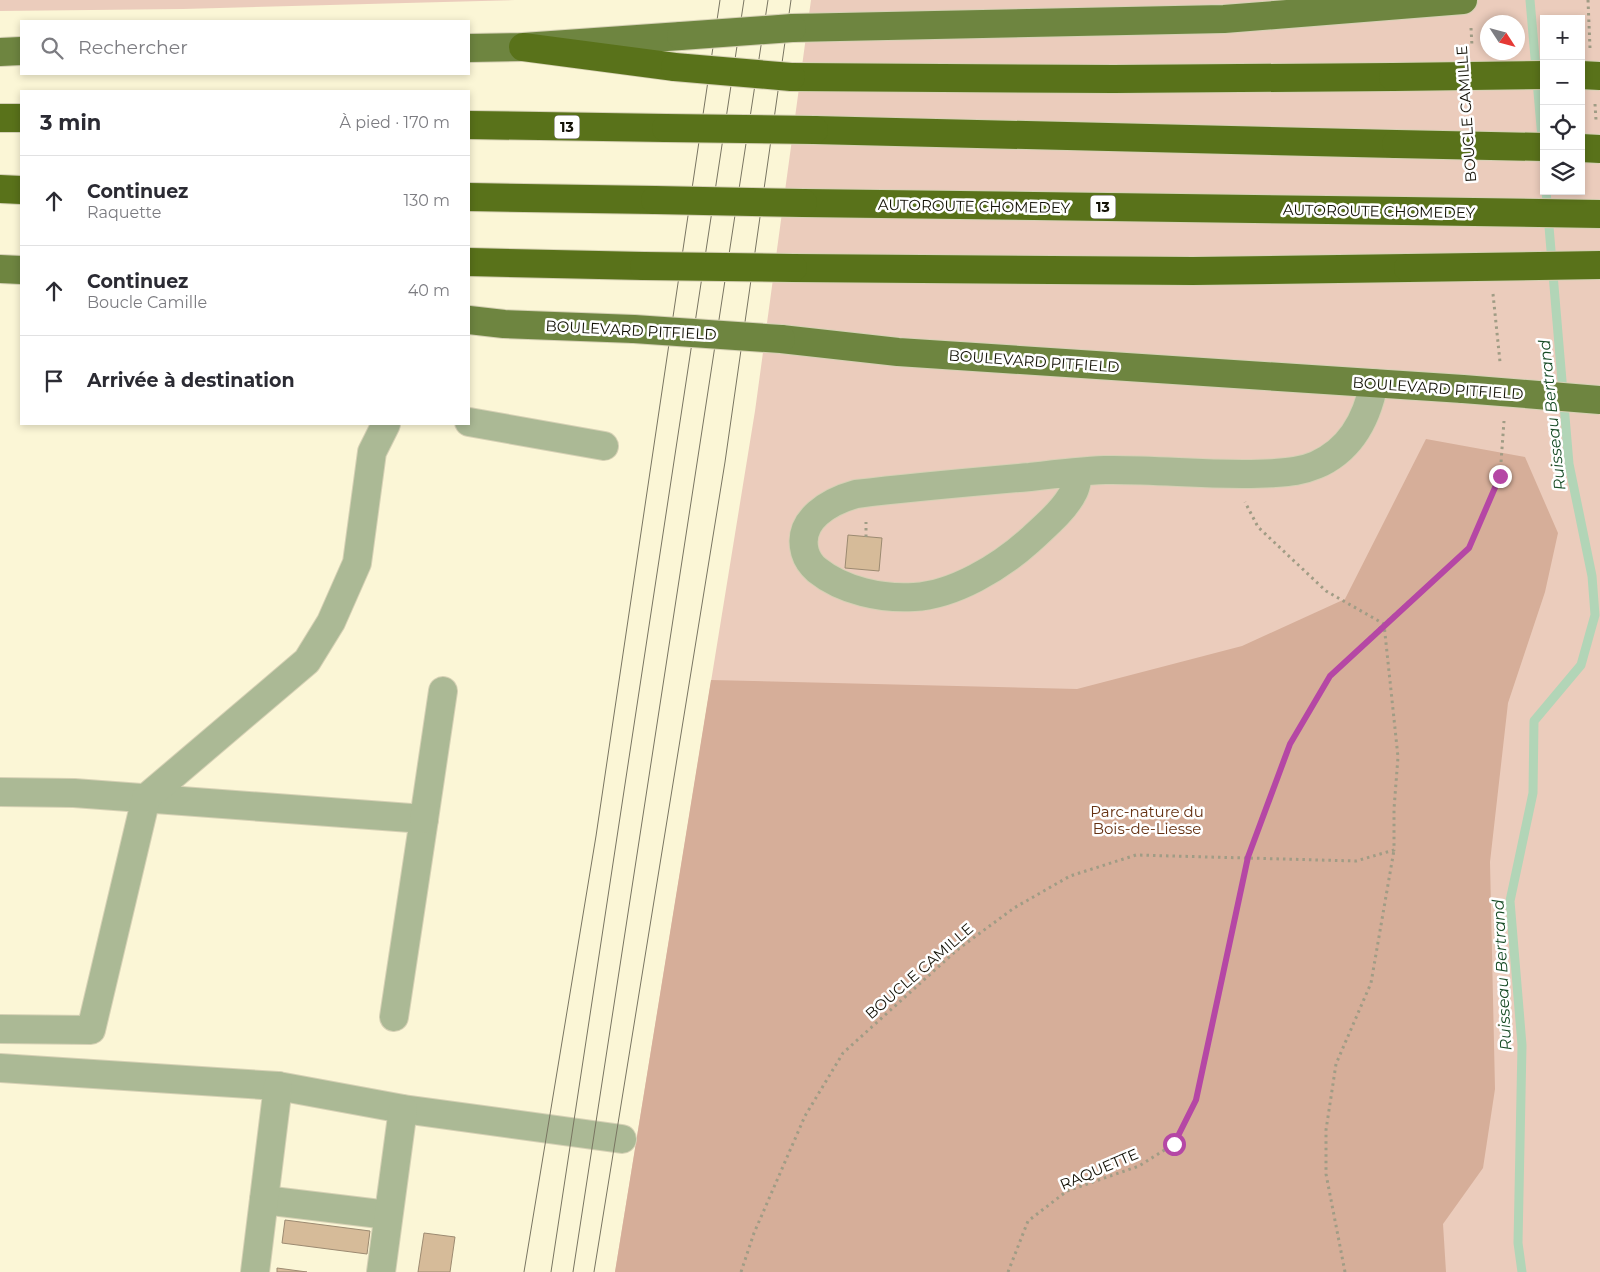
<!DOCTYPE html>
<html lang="fr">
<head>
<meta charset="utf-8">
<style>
	:root { --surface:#fff; --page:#f7f7f7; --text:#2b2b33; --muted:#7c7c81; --line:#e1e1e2 }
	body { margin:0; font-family:Montserrat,sans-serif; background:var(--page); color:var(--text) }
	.controls { position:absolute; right:15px; top:15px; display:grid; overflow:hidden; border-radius:0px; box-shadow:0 2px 8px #0003 }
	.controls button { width:45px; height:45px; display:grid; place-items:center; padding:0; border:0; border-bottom:1px solid var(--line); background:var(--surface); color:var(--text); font:25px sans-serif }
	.compass { position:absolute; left:1480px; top:15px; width:45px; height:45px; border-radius:50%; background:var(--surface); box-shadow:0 2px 8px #0003; rotate:126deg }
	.stop { position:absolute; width:15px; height:15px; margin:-11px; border:4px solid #b547a5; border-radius:50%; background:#fff }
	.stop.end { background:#b547a5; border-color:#fff; box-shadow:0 1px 5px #0008 }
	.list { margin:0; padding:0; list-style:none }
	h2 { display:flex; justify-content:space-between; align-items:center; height:65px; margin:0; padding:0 20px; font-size:21px }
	h2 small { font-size:16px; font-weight:400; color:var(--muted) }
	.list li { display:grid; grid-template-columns:32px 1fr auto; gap:15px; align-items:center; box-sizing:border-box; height:90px; padding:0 20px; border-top:1px solid var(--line) }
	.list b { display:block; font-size:19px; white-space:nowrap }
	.list p { margin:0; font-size:16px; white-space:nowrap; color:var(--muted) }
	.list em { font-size:16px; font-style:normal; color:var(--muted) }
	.icon { flex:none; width:28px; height:28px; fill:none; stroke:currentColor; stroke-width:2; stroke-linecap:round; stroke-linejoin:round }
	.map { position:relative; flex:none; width:1600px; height:1272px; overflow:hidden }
	.search { position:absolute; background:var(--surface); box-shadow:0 2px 8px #0003; left:20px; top:20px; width:450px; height:55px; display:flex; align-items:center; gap:12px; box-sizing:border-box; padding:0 18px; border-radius:0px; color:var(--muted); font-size:19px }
	.panel { position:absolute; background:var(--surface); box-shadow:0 2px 8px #0003; left:20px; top:90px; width:450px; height:335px; border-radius:0px }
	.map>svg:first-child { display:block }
	.green { fill:#ebccbc; fill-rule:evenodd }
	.forest { fill:#d6ae99 }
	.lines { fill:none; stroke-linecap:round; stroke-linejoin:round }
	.stream { stroke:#b2d5b7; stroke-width:9 }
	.building { fill:#d6bb99; stroke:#9c8a71 }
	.minor-casing { stroke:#d6d1b5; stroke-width:30 }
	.major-casing { stroke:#d6d1b5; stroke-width:30 }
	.highway-casing { stroke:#d6d1b5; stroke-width:30 }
	.path { stroke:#a09c85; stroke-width:3; stroke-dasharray:2.5 4; stroke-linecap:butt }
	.minor { stroke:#abb995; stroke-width:28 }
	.major { stroke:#6e8540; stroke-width:28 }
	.highway { stroke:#59721a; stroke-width:28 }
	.tram { stroke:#797561; stroke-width:1 }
	.major-bridge-casing { stroke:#d6d1b5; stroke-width:30; stroke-linecap:butt }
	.highway-bridge-casing { stroke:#d6d1b5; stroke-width:30; stroke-linecap:butt }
	.major-bridge { stroke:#6e8540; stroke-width:28 }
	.highway-bridge { stroke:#59721a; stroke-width:28 }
	.route { stroke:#b547a5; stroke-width:6 }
	.labels { text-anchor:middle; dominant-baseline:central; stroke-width:5; stroke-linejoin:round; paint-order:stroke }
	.shield { fill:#fff; stroke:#5a5851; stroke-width:1 }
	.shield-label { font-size:14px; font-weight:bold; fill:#131106 }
	.street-label { font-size:15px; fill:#131106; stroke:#fff }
	.park-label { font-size:15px; fill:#653112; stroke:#fff }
	.water-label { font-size:16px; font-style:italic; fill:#184c26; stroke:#fff }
</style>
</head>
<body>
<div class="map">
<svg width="1600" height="1272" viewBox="0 0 1600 1272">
	<rect width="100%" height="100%" fill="#fbf6d6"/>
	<g class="green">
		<path d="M0 0H515L183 9 0 11Z"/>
		<path d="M811 0H1600V1272H615L755 411ZM1544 19H1581V191H1544ZM1488 22H1518V52H1488Z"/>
	</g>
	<path class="forest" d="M1426 439 1525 457 1558 533 1545 592 1508 703 1490 862 1495 1089 1483 1168 1443 1224 1446 1272H615L711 680 1077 689 1242 646 1345 599Z"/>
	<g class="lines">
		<g class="stream">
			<path d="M1530 0 1544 161"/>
			<path d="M1522 1272 1518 1243 1522 1045 1510 901 1533 793 1534 721 1581 665 1595 615 1592 576 1569 464 1546 191"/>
		</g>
	</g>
	<g class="building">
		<path d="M848 535 882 538 879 571 845 568Z"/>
		<path d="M285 1220 370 1231 367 1254 282 1243Z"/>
		<path d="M424 1233 455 1237 450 1272H418Z"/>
		<path d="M277 1268 307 1272H277Z"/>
	</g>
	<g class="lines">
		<defs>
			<g id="minor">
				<path d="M469 422 604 446"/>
				<path d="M1079 472C1077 478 1077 485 1074 491 1065 510 1044 527 1029 541 1000 567 954 595 914 597 882 599 843 591 817 570 811 565 807 559 805 552 796 519 831 501 856 494 914 487 972 482 1030 477 1055 474 1080 471 1105 470 1162 469 1218 477 1275 473 1289 472 1302 471 1316 465 1351 450 1367 419 1374 383"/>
				<path d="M0 792 74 793 424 819 394 1017"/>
				<path d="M424 819 443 691"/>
				<path d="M0 1029 91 1030 146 798 307 661 331 622 357 563 372 452 386 424"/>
				<path d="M0 1068 278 1086 403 1109 622 1139"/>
				<path d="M264 1200 388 1215"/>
				<path d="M255 1272 278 1086"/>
				<path d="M381 1272 403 1109"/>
			</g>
			<g id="major">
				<path d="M792 28 1224 19 1463 0"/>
				<path d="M469 48 523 47 681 36"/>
				<path d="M0 52 21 51"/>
				<path d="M0 269 21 270"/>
				<path d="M469 320 504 324 634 329"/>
				<path d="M781 339 898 352 1463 389"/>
			</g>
			<g id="highway">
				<path d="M523 47 675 67"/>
				<path d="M791 77 1114 79 1393 77"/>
				<path d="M0 118H21"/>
				<path d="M469 125 666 128"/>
				<path d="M814 130 1396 144"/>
				<path d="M0 189 21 190"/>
				<path d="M469 197 655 200"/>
				<path d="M803 203 1404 211"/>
				<path d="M469 262 644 266"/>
				<path d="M793 268 1193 271 1408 268"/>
			</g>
		</defs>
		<use href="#minor" class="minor-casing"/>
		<use href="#major" class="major-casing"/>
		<use href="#highway" class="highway-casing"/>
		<g class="path">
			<path d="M1588 0 1590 48"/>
			<path d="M1471 28 1472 46"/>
			<path d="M1595 104 1596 120"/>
			<path d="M1493 294 1500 362"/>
			<path d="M866 537V522"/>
			<path d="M741 1272 754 1233 805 1116 843 1053 957 950 1014 908 1070 876 1136 855 1356 861 1394 850V809L1398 757 1384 624 1469 548 1500 476 1504 421"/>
			<path d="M1008 1272 1028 1221 1067 1191 1139 1166 1174 1144 1196 1099 1248 857 1291 744 1330 676 1384 624 1326 591 1258 527 1245 502"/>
			<path d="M1345 1272 1326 1174V1130L1336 1064 1371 983 1394 850"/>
		</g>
		<use href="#minor" class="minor"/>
		<use href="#major" class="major"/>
		<use href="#highway" class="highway"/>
		<g class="tram">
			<path d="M524 1272 596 836 720 0"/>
			<path d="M551 1272 744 0"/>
			<path d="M573 1272 768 0"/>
			<path d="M594 1272 725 462 791 0"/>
		</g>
		<defs>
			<g id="major-bridge">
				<path d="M681 36 792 28"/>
				<path d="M634 329 781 339"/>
				<path d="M1463 389 1600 400"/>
			</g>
			<g id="highway-bridge">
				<path d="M675 67 791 77"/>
				<path d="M1581 75 1600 76"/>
				<path d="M1393 77 1544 75"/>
				<path d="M666 128 814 130"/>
				<path d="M1396 144 1544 147"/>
				<path d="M1581 148 1600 149"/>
				<path d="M655 200 803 203"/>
				<path d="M1404 211 1600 214"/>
				<path d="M644 266 793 268"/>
				<path d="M1408 268 1600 265"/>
			</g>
		</defs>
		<use href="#major-bridge" class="major-bridge-casing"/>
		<use href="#highway-bridge" class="highway-bridge-casing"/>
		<use href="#major-bridge" class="major-bridge"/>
		<use href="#highway-bridge" class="highway-bridge"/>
	</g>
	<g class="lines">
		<path class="route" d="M1174 1144 1196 1100 1248 857 1290 744 1330 676 1469 548 1500 476"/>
	</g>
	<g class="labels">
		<g class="shield">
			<rect x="554.5" y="115.5" width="25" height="23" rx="4"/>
			<rect x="1090.5" y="195.5" width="25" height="23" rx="4"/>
		</g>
		<g class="shield-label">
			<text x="567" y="127">13</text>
			<text x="1103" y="207">13</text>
		</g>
		<g class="street-label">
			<text transform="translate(1466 114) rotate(-94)">BOUCLE CAMILLE</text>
			<text transform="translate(974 206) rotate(1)">AUTOROUTE CHOMEDEY</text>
			<text transform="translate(1379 211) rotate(1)">AUTOROUTE CHOMEDEY</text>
			<text transform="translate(631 330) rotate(3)">BOULEVARD PITFIELD</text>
			<text transform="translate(1034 361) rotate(4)">BOULEVARD PITFIELD</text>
			<text transform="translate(1438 388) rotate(4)">BOULEVARD PITFIELD</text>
			<text transform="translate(919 971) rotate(-41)">BOUCLE CAMILLE</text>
			<text transform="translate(1099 1169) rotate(-23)">RAQUETTE</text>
		</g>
		<g class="park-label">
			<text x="1147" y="811">Parc-nature du<tspan x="1147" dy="17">Bois-de-Liesse</tspan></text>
		</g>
		<g class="water-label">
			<text transform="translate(1552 415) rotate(-96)">Ruisseau Bertrand</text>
			<text transform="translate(1502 975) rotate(-93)">Ruisseau Bertrand</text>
		</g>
	</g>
</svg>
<div class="controls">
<button>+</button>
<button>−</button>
<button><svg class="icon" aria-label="locate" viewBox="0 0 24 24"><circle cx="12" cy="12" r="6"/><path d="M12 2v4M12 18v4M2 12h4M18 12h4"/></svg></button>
<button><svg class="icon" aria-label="layers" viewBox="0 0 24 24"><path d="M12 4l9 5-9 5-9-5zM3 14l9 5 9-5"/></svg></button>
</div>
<svg class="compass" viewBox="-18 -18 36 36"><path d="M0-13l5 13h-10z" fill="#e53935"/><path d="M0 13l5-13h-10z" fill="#7c7c81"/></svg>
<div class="stop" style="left:1174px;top:1144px"></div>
<div class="stop end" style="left:1500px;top:476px"></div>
<div class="search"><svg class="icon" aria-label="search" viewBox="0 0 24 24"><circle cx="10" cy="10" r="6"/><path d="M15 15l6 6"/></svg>Rechercher</div>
<section class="panel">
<h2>3 min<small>À pied · 170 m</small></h2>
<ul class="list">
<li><svg class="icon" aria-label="ahead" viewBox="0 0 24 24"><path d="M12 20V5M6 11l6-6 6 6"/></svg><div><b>Continuez</b><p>Raquette</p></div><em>130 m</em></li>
<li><svg class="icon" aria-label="ahead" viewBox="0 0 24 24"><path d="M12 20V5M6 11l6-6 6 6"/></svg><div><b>Continuez</b><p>Boucle Camille</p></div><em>40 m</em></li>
<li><svg class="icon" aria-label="arrive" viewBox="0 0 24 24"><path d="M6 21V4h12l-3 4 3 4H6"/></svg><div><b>Arrivée à destination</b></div></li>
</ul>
</section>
</div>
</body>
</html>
